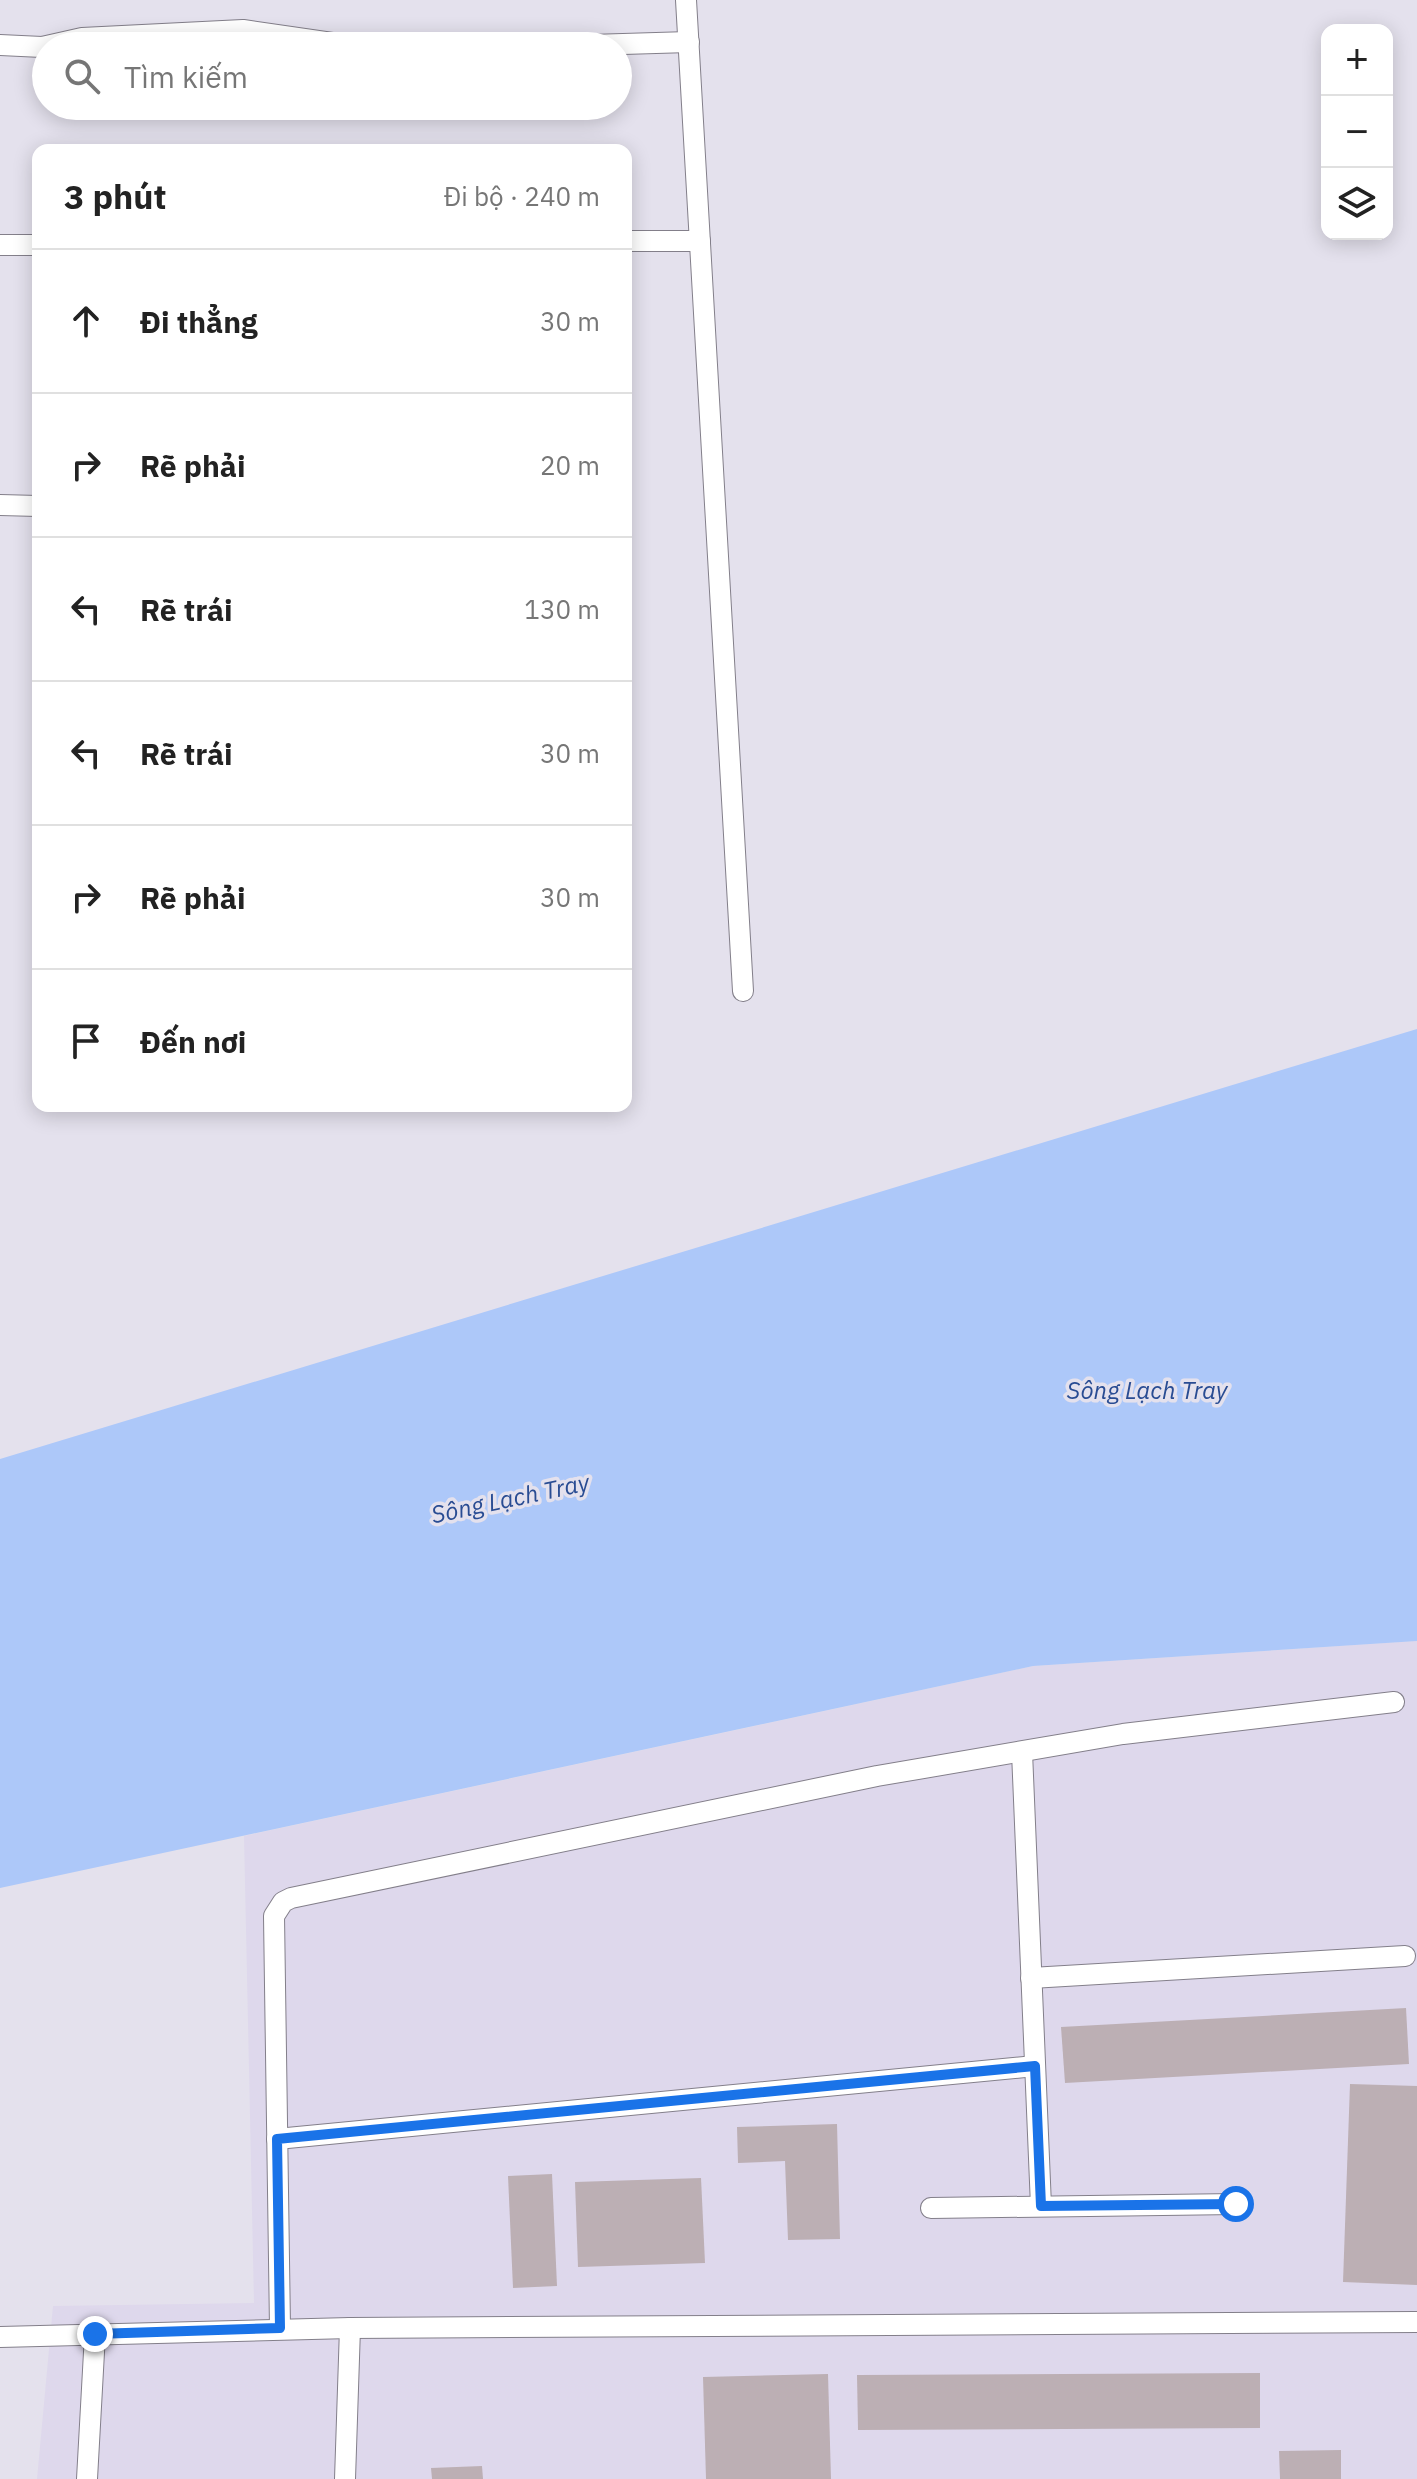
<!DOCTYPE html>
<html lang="vi">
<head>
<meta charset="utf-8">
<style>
	:root { --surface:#fff; --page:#f6f6f6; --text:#222; --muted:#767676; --line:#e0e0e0 }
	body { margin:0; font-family:"IBM Plex Sans",sans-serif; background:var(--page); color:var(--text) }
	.controls { position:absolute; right:24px; top:24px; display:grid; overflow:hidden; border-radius:16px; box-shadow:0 4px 20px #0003 }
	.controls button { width:72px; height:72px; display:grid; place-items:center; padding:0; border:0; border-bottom:2px solid var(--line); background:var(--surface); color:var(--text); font:40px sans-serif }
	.stop { position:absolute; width:24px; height:24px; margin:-18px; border:6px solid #1a73e8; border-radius:50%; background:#fff }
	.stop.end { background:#1a73e8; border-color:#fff; box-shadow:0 2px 8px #0008 }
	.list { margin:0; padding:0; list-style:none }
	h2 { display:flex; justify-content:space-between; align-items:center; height:104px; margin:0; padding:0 32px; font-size:34px }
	h2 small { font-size:26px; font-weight:400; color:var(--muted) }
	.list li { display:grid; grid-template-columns:52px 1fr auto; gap:24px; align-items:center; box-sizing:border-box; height:144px; padding:0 32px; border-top:2px solid var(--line) }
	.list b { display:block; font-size:30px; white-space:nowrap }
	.list em { font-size:26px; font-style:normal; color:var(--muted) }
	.icon { flex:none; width:44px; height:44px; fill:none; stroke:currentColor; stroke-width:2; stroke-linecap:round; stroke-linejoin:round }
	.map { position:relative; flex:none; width:1417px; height:2479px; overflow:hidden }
	.search { position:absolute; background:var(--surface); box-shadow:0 4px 20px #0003; left:32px; top:32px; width:600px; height:88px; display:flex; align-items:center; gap:20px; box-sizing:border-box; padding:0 28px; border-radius:44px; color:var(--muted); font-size:30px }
	.panel { position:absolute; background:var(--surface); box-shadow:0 4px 20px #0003; left:32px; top:144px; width:600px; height:968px; border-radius:16px }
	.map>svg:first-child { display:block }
	.built { fill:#ded8ec }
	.water { fill:#adc8f9 }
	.building { fill:#bcafb4 }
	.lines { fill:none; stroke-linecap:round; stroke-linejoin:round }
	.service-casing { stroke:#837f8a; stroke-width:22 }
	.service { stroke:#fff; stroke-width:20 }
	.route { stroke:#1a73e8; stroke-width:10 }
	.labels { text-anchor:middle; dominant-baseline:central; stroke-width:7; stroke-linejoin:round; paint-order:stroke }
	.water-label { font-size:24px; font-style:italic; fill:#294c93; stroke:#e4e1ed }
</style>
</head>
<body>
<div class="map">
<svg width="1417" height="2479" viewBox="0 0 1417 2479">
	<rect width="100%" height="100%" fill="#e4e1ed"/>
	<path class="built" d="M1417 1641V2479H37L53 2306 254 2303 244 1836 1033 1666Z"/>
	<path class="water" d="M1417 1029V1641L1033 1666 0 1888V1459Z"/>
	<g class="building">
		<path d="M1406 2008 1409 2064 1065 2083 1061 2027Z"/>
		<path d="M1350 2084 1417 2086V2285L1343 2282Z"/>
		<path d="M837 2124 840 2239 788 2240 785 2161 738 2163 737 2127Z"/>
		<path d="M552 2174 557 2286 513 2288 508 2176Z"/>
		<path d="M701 2178 705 2263 578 2267 575 2182Z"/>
		<path d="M1260 2373V2428L858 2430 857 2375Z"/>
		<path d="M828 2374 831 2479H706L703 2377Z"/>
		<path d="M1341 2450V2479H1280L1279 2451Z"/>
		<path d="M482 2466 483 2479H432L431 2468Z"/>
	</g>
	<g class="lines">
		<defs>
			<g id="service">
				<path d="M686 0 743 991"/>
				<path d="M0 45 42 47 82 38 243 30 353 46"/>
				<path d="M557 46 689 42"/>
				<path d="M626 241H700"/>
				<path d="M0 245H38"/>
				<path d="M0 505 38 506"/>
				<path d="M1022 1752 1041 2206"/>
				<path d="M1031 1978 1405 1956"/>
				<path d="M277 2139 1035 2066"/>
				<path d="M931 2208 1236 2204"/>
				<path d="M280 2328 274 1916 283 1902 291 1898 877 1776 1123 1734 1394 1702"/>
				<path d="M0 2337 350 2328 1417 2322"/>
				<path d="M87 2479 95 2334"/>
				<path d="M345 2479 350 2328"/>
			</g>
		</defs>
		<use href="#service" class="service-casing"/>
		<use href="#service" class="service"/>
	</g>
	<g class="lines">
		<path class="route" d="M95 2334 280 2328 277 2139 1035 2066 1041 2206 1236 2204"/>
	</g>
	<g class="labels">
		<g class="water-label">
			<text x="1147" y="1390">Sông Lạch Tray</text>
			<text transform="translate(510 1498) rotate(-12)">Sông Lạch Tray</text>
		</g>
	</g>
</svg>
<div class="controls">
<button>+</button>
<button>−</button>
<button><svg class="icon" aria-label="layers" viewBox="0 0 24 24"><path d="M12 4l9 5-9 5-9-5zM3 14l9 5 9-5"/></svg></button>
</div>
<div class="stop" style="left:1236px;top:2204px"></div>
<div class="stop end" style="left:95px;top:2334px"></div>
<div class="search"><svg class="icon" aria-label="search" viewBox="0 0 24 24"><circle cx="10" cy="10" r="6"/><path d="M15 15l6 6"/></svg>Tìm kiếm</div>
<section class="panel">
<h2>3 phút<small>Đi bộ · 240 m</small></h2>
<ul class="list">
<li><svg class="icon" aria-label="ahead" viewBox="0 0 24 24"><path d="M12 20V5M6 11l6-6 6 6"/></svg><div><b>Đi thẳng</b></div><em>30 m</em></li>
<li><svg class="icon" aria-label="right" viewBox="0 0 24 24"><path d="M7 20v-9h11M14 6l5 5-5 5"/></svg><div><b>Rẽ phải</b></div><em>20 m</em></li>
<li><svg class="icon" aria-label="left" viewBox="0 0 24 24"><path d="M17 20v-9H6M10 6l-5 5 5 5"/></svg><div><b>Rẽ trái</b></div><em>130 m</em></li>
<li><svg class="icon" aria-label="left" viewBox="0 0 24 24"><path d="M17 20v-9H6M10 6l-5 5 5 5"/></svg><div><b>Rẽ trái</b></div><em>30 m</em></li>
<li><svg class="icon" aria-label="right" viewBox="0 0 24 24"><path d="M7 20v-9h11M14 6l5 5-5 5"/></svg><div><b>Rẽ phải</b></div><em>30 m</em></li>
<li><svg class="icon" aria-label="arrive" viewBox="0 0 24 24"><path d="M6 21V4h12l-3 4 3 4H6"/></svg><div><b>Đến nơi</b></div></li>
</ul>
</section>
</div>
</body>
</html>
